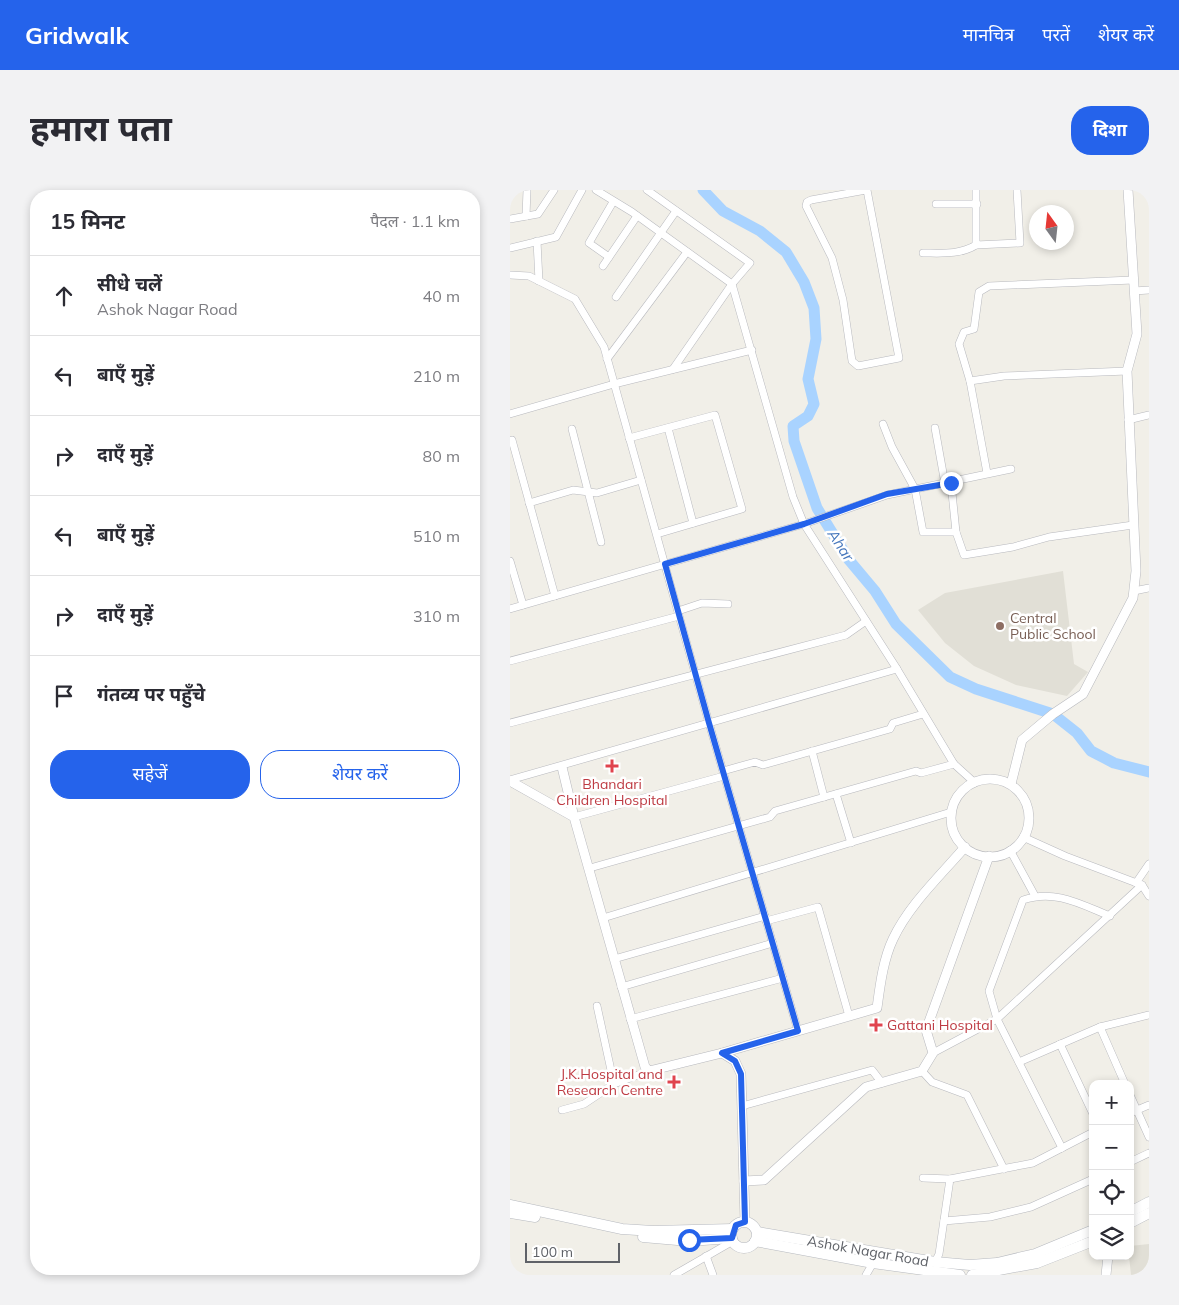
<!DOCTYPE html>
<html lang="hi">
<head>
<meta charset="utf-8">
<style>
	:root { --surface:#fff; --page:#f2f2f3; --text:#2b2b33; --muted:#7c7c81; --line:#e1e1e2; --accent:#2563eb }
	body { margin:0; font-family:Mulish,"Noto Sans Devanagari",sans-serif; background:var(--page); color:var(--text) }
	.controls { position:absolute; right:15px; bottom:15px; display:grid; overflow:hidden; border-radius:10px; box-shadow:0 2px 8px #0003 }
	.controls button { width:45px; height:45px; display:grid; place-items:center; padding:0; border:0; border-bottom:1px solid var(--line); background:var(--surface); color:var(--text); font:25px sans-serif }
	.compass { position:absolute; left:519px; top:15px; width:45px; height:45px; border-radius:50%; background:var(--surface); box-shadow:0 2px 8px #0003; rotate:345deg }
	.scale { position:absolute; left:15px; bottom:12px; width:95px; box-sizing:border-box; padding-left:5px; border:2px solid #5f6268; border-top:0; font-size:14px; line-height:18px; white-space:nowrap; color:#5f6268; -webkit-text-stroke:4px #fff; paint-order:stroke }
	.stop { position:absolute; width:15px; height:15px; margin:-11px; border:4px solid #2563eb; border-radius:50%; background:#fff }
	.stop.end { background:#2563eb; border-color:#fff; box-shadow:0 1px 5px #0008 }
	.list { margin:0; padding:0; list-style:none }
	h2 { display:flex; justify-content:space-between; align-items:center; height:65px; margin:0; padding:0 20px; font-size:21px }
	h2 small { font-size:16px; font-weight:400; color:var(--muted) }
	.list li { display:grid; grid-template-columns:32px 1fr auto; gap:15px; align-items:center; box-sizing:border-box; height:80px; padding:0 20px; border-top:1px solid var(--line) }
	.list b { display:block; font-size:19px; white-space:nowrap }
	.list p { margin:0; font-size:16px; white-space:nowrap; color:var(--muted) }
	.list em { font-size:16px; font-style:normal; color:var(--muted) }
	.actions { display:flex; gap:10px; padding:15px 20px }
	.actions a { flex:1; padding:11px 0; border:1px solid var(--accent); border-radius:20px; text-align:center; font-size:18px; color:var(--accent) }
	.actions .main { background:var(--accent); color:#fff }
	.icon { flex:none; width:28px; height:28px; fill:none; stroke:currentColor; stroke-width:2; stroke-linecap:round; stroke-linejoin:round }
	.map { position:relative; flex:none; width:639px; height:1085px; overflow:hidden; border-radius:20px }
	header { display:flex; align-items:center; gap:30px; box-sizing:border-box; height:70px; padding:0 25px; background:var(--accent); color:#fff }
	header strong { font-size:24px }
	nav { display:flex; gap:28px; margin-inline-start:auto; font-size:18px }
	.intro { display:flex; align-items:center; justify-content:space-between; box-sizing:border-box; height:120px; padding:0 30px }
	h1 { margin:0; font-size:35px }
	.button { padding:12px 22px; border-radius:20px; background:var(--accent); color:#fff; font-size:18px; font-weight:700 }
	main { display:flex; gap:30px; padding:0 30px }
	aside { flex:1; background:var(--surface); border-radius:20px; box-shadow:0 2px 8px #0003 }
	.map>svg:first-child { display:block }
	.education { fill:#e1dfd6 }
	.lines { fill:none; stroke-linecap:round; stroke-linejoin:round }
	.river { stroke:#a9d3ff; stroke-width:11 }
	.minor-casing { stroke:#b8b9be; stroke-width:8 }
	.tertiary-casing { stroke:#b8b9be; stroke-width:10 }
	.secondary-casing { stroke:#b6b9bf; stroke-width:11 }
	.minor { stroke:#fff; stroke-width:7 }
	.tertiary { stroke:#fff; stroke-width:9 }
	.secondary { stroke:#fff; stroke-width:10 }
	.route { stroke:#2563eb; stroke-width:6 }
	.education-dot { fill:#8d6e63; stroke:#fff; stroke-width:2 }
	.health-dot { fill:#e0444e; stroke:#fff; stroke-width:2 }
	.labels { text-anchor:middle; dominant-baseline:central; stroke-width:5; stroke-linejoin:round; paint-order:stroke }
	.education-label { font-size:14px; fill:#785e54; stroke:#fff; text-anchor:start }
	.health-label { font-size:14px; fill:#be3a42; stroke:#fff }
	.street-label { font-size:14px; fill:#5f6268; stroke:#fff }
	.water-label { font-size:15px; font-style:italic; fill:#4677bc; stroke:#fff }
</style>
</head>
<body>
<header>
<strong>Gridwalk</strong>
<nav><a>मानचित्र</a><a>परतें</a><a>शेयर करें</a></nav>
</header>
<div class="intro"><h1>हमारा पता</h1><a class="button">दिशा</a></div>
<main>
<aside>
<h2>15 मिनट<small>पैदल · 1.1 km</small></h2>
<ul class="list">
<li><svg class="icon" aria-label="ahead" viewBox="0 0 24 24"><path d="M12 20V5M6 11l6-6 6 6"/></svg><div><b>सीधे चलें</b><p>Ashok Nagar Road</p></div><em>40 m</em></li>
<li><svg class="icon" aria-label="left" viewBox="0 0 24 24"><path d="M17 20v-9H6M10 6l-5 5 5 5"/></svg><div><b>बाएँ मुड़ें</b></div><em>210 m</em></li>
<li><svg class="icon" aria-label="right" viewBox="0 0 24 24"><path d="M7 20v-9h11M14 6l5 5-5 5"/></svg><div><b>दाएँ मुड़ें</b></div><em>80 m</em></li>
<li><svg class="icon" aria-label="left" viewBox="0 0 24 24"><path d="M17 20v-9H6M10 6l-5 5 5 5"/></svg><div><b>बाएँ मुड़ें</b></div><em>510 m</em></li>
<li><svg class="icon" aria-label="right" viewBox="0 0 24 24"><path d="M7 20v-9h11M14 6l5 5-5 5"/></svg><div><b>दाएँ मुड़ें</b></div><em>310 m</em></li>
<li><svg class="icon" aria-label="arrive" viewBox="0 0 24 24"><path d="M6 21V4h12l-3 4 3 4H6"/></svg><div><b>गंतव्य पर पहुँचे</b></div></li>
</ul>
<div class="actions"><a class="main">सहेजें</a><a>शेयर करें</a></div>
</aside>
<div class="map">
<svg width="639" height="1085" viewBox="0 0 639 1085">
	<rect width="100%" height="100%" fill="#f1efe8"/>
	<g class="education">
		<path d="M553 381 564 474 578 482 557 506 506 495 464 476 435 453 408 420 435 403Z"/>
		<path d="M639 1054V1085H621L619 1066 620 1056Z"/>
	</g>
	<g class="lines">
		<path class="river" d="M193 0 213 21 250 41 276 62 294 92 304 118 306 149 298 189 304 214 298 226 283 236 284 251 307 318 339 370 365 401 386 434 440 487 466 499 543 524 567 543 581 561 604 573 639 582"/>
		<defs>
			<g id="minor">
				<path d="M86 0 122 22 222 94 283 307 294 334 387 479 444 574 465 593"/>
				<path d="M137 0 240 73 222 94 163 179"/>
				<path d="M356 0 301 10 297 12 296 16 322 68 333 110 342 171 348 176 389 168 357 0"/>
				<path d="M466 0V55L510 53 507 0"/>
				<path d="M426 14H467"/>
				<path d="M16 26 17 0"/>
				<path d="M0 29 28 24 44 0"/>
				<path d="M27 51 29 91"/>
				<path d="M0 58 46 47 72 0"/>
				<path d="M413 63C431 63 450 65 466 55"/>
				<path d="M99 67 79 53 103 12"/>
				<path d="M93 76 127 26"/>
				<path d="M0 85 19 86 65 109 94 157 199 533 288 841"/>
				<path d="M624 101 639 100"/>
				<path d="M106 107 166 21"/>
				<path d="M97 169 177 62"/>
				<path d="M460 191 494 186 617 181"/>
				<path d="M0 224 104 194 242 160"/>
				<path d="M618 230 639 225"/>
				<path d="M373 234 382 257 405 299 413 342H446L454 365 503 357 539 347 623 335"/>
				<path d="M158 238 183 333"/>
				<path d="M425 238 435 294"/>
				<path d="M62 239 91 352"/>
				<path d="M119 248 205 225 232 319 147 344"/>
				<path d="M2 250 45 406"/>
				<path d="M477 283 460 191 449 154 454 142 464 139 469 102 479 96 623 90"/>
				<path d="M441 293 446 342"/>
				<path d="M19 313 63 300 87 303 131 290"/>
				<path d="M0 371 13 415"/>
				<path d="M624 401 639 398"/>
				<path d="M0 419 294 334 377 305 501 279"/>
				<path d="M168 421 192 413 218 414"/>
				<path d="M0 471 169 426"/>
				<path d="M0 533 336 445 356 431"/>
				<path d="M302 561 314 607"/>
				<path d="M213 581 245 572 253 575 380 539 383 533 413 524"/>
				<path d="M0 590 387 479"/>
				<path d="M326 604 341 653"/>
				<path d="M64 627 214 586"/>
				<path d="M513 647 555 666 632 695"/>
				<path d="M500 660 525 706"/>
				<path d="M80 678 260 627 265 621 406 581 411 583 444 574"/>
				<path d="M626 693 639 674"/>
				<path d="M93 728 441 622"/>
				<path d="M256 731 308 717 339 826"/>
				<path d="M104 769 255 726"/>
				<path d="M111 797 263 753"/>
				<path d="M87 816 104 894 139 881"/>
				<path d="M120 829 273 788"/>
				<path d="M550 854 583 924"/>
				<path d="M423 863 487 829 632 695 639 706"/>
				<path d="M509 872 590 837"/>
				<path d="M412 881 422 892 457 905 494 979"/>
				<path d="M615 894 590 837 639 825"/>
				<path d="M620 905 639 947"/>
				<path d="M232 916 362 880 372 893"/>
				<path d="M52 920 74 914 104 894"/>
				<path d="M620 923 639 915"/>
				<path d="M552 958 487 829 479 801 513 710C545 699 570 714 600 726"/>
				<path d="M620 972 639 963"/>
				<path d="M413 988 440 989"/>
				<path d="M434 1031 480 1027 521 1017 583 989"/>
				<path d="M196 1066 203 1085"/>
				<path d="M425 1072 429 1064 440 989 523 973 583 942"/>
				<path d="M164 1085 223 1051"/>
				<path d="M356 1085 363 1073"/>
			</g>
			<g id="tertiary">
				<path d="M52 577 64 627"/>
				<circle cx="480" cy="628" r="39"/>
				<path d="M0 591 64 627 135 877 139 881 212 863 225 871 231 884 235 1032"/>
				<path d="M501 594 512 550 543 524 573 504 623 408 626 381 617 181 627 144 618 0"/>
				<path d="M212 863 367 818C370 796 373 770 383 749 399 715 430 686 455 657"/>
				<path d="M234 991 254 990 356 897 412 881 423 863 416 840 479 666"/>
				<path d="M596 1085 598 1066"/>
			</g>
			<g id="secondary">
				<path d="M0 1015 112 1039 143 1041 223 1039"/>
				<path d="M620 1022 639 1012"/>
				<path d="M0 1023 25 1027"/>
				<circle cx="234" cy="1045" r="13"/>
				<path d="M620 1033 639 1023"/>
				<path d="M247 1042 425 1072 460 1075 487 1073 525 1064 583 1040"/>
				<path d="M133 1047 179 1051 222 1048"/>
				<path d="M245 1051 363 1073 450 1085"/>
				<path d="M462 1085 527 1073 583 1051"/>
			</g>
		</defs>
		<use href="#minor" class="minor-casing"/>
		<use href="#tertiary" class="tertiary-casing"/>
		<use href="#secondary" class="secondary-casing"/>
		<use href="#minor" class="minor"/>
		<use href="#tertiary" class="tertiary"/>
		<use href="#secondary" class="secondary"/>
	</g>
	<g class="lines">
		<path class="route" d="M179 1050 222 1048 226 1035 235 1032 231 884 225 871 212 863 288 841 199 533 155 374 294 334 377 304 441 293"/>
	</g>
	<circle class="education-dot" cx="490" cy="436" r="5"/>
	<g class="health-dot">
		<path d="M99.5 568.5h5v5h5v5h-5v5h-5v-5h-5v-5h5z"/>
		<path d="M363.5 827.5h5v5h5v5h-5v5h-5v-5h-5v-5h5z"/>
		<path d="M161.5 884.5h5v5h5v5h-5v5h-5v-5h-5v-5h5z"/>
	</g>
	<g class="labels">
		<g class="education-label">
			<text x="500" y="428">Central<tspan x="500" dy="16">Public School</tspan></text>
		</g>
		<g class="health-label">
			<text x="102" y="594">Bhandari<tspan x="102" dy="16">Children Hospital</tspan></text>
			<text x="377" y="835" text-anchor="start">Gattani Hospital</text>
			<text x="153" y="884" text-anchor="end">J.K.Hospital and<tspan x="153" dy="16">Research Centre</tspan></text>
		</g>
		<g class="street-label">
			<text transform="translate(358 1061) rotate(10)">Ashok Nagar Road</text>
		</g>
		<g class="water-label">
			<text transform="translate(331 355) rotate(57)">Ahar</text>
		</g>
	</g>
</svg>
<div class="controls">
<button>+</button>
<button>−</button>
<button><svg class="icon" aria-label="locate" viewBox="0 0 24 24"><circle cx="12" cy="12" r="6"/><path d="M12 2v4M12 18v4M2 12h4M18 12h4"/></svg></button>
<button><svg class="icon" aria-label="layers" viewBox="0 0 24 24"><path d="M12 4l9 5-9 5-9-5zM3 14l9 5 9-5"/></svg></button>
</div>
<svg class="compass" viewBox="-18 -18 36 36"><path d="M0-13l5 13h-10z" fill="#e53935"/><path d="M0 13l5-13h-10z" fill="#7c7c81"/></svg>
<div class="scale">100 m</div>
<div class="stop" style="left:179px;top:1050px"></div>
<div class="stop end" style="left:441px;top:293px"></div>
</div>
</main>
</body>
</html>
